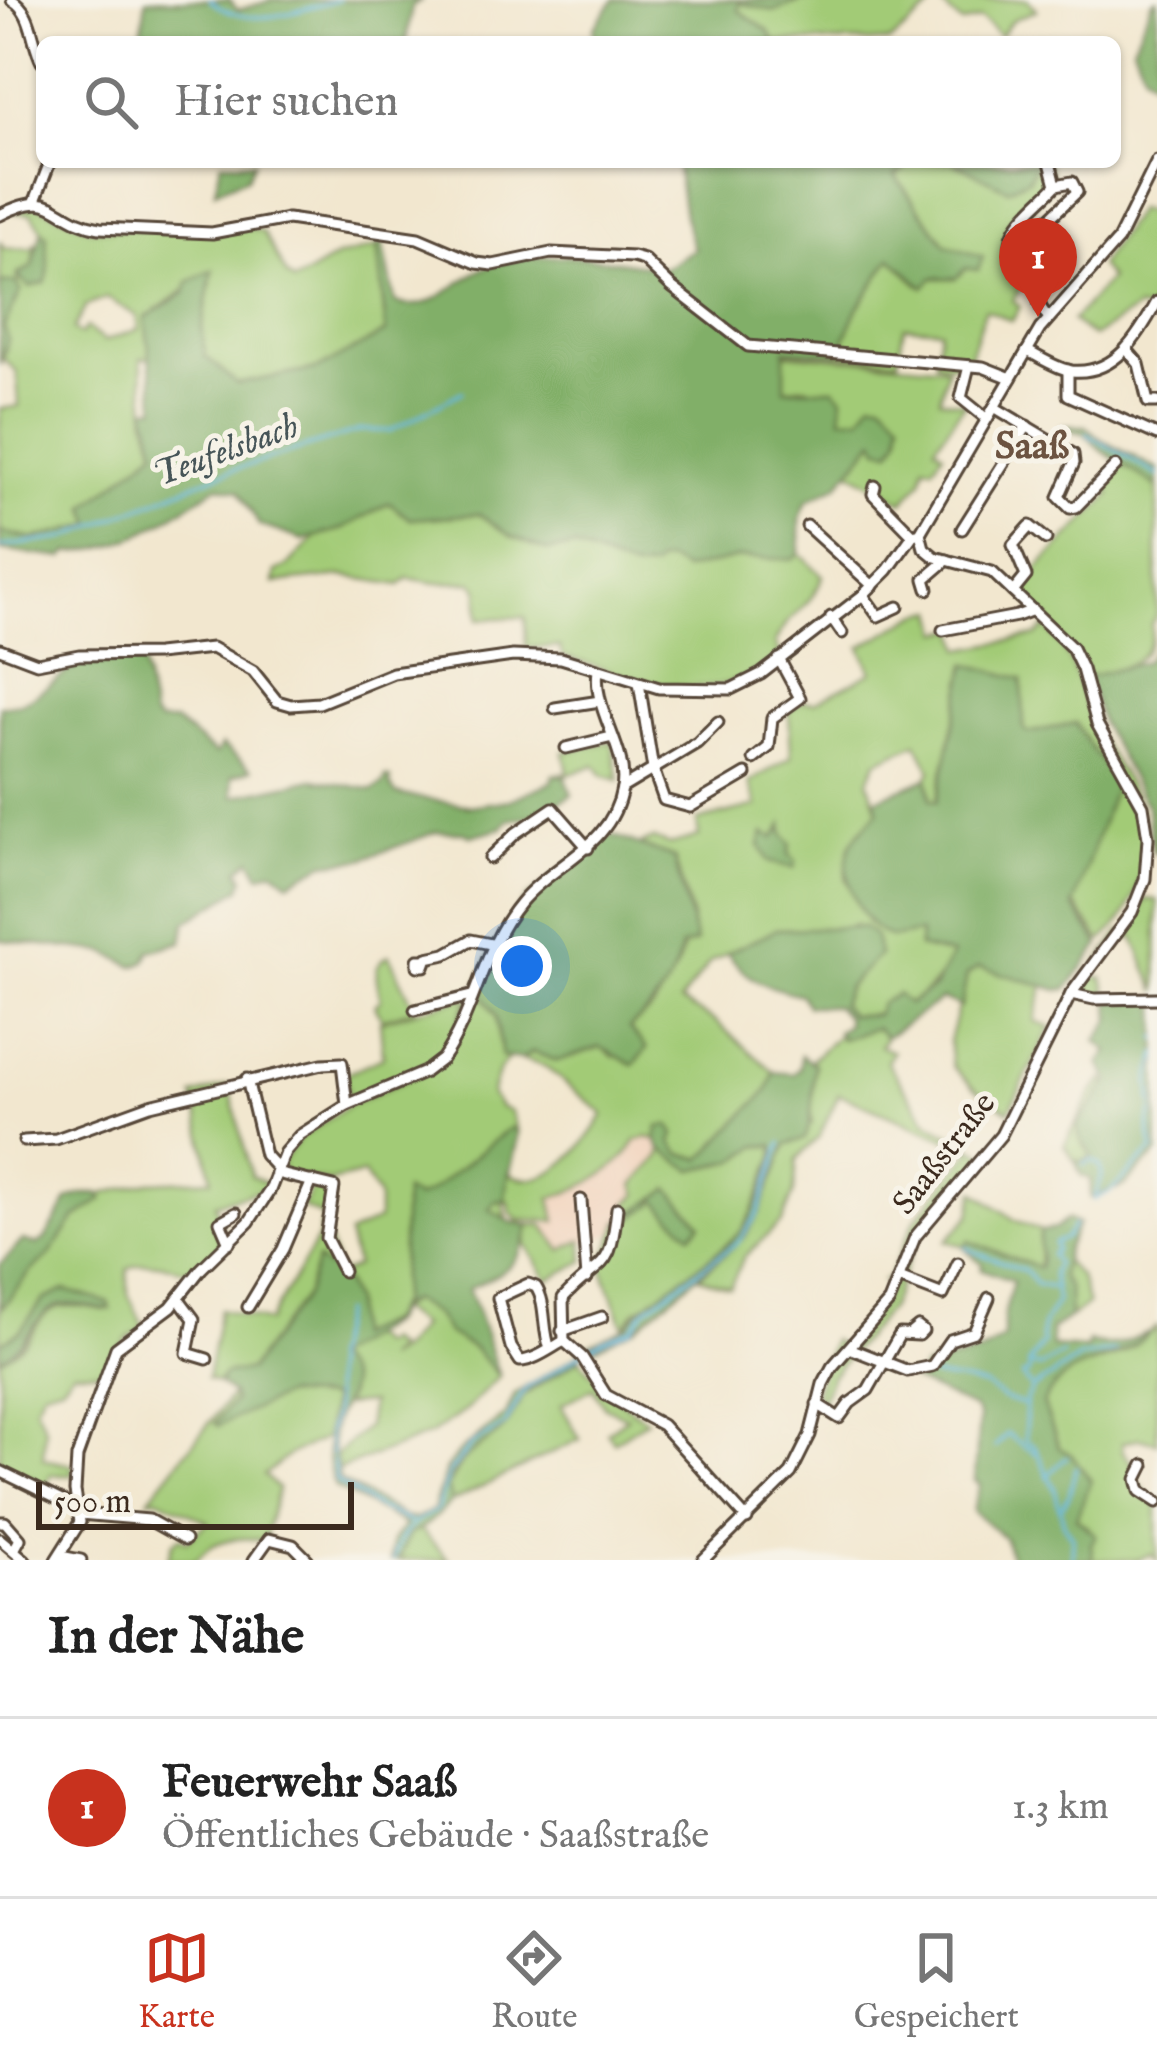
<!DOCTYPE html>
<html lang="de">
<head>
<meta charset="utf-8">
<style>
	:root { --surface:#fff; --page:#f6f6f6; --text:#222; --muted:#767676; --line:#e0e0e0; --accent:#c8321e }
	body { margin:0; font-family:"IM FELL English",serif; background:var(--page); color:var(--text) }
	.scale { position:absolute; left:36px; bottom:30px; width:318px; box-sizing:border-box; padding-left:12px; border:6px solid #3b2a1e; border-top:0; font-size:33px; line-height:42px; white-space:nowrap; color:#3b2a1e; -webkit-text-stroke:9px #f7f3e8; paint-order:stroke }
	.you { position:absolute; left:522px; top:966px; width:42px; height:42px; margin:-30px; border:9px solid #fff; border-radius:50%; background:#1a73e8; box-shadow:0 0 0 18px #1a73e833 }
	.badge { display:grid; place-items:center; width:78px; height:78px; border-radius:50%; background:var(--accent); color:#fff; font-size:39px; font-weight:700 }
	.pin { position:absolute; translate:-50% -99px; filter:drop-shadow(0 3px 6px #0008) }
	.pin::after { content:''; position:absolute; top:63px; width:42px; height:36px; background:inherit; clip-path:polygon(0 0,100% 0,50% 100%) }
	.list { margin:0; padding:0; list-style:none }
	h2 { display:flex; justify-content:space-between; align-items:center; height:156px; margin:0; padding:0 48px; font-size:51px }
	h2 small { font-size:39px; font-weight:400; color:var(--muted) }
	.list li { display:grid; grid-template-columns:78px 1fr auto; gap:36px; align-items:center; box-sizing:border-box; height:180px; padding:0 48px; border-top:3px solid var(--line) }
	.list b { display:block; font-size:45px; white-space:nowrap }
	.list p { margin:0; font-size:39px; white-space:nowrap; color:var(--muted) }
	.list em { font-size:39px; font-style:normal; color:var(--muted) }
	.icon { flex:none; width:66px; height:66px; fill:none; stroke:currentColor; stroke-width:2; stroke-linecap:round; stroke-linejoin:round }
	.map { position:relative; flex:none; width:1157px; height:1560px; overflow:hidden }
	.search { position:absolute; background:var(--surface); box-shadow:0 3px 9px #0004; left:36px; right:36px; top:36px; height:132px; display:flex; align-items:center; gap:30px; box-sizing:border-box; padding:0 42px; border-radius:18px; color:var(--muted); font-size:45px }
	.sheet { height:336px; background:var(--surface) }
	nav { display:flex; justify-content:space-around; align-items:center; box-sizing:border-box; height:168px; border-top:3px solid var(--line); background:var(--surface); font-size:33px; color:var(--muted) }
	nav a { display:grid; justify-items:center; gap:6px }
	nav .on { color:var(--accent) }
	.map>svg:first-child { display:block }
	.built { fill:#f2d4be }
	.green { fill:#a2cb76; stroke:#6e7a4a; stroke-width:3; fill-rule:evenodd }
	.forest { fill:#81af67; stroke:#5e6c42; stroke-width:3 }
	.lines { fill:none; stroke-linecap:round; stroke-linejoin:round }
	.stream { stroke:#62b8df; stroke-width:3 }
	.minor-casing { stroke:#564639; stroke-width:15 }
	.minor { stroke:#fff; stroke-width:9 }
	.labels { text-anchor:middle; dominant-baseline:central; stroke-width:10; stroke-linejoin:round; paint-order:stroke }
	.street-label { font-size:33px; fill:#3b2a1e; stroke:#f7f3e8 }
	.water-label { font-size:36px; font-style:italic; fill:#475558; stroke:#f7f3e8 }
	.quarter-label { font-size:39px; font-weight:bold; fill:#6c5341; stroke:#f7f3e8 }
</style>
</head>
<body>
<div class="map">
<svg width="1157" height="1560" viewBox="0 0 1157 1560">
	<rect width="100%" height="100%" fill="#f7f3e8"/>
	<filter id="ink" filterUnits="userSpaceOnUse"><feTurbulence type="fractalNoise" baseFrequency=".00833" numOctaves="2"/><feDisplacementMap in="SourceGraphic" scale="24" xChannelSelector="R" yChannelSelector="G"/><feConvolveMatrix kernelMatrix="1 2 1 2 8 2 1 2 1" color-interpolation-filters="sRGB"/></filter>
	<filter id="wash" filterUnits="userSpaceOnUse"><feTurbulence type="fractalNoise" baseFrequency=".004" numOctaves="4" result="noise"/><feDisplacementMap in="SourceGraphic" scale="48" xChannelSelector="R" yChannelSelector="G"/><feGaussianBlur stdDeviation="2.7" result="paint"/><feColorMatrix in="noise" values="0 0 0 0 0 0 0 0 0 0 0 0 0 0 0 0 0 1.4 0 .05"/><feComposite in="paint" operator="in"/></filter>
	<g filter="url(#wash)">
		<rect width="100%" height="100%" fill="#f2e7cf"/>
		<path class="built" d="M648 1137 656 1140 660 1157 635 1185 639 1195 628 1203 631 1214 618 1221 612 1233 562 1251 543 1225 552 1223 551 1199 573 1192 610 1171 625 1159 637 1140Z"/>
		<g class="green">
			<path d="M803 0H1028L1037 10 1012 20 1000 36 981 18 962 24 938 2 890 42H775L768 31 738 10 739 2 775 11Z"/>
			<path d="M912 162H953L1008 189 1029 178 1037 162H1049L1054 185 1036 203 1009 247 1028 277 1013 300 1020 307 1012 321 985 309 967 365 936 362 940 329 904 326 898 360 838 354 858 308 891 258 919 285 933 278H955L982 257 946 245 895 176Z"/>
			<path d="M34 204 90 229 249 228 263 232 287 276 294 282 337 257 377 247 386 332 318 369 237 384 205 356 202 328 213 271 145 318 153 358H141L147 420 156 450 87 507 94 525 33 539 0 532V409L19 406 17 373 3 358 6 349 4 326 21 291 17 283H0V241L4 249 32 248 36 242 33 266 18 274 19 281 47 256 44 233 32 214 13 212ZM107 298 137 316 139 329 104 341 86 327 81 335 73 330 86 306Z"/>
			<path d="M1137 209 1157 216V284L1150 311 1137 309 1093 337 1072 321 1110 279 1099 266Z"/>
			<path d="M784 353 947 367 940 399 965 403 935 446 943 452 933 467 925 465 922 480 903 502 850 471 876 438 892 450 900 435 901 419 841 417V403L806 386 784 389Z"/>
			<path d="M1123 464 1157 487V615L1151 624C1157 664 1114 670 1087 677L1084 666 1018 589 1111 494 1102 483Z"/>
			<path d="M389 503 410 519 479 514 512 537 548 551 574 547 611 561H668L685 570 737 558 793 559 800 554 823 576C811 609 787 614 775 643L780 654C717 715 634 677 562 656L560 647 526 648 525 617 479 619V589L472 582 435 583 408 578 400 585 343 576 274 583 276 572 288 566 316 536 342 529Z"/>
			<path d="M936 610 941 632 957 629 962 649 1037 636 1045 627C1078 660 1076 685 1093 725 1104 751 1124 772 1135 798 1155 845 1141 910 1101 941L1074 903 1095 835 1103 762 1091 754 1076 723 1028 733 1024 729 1022 679 968 664 937 801 931 800 927 778 931 770 917 743 877 761 868 780 878 811 850 846 846 878 868 923 891 937 920 932 919 947 953 955C931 999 899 1016 850 1015L841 1004 848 987 861 972 855 925 843 930 777 929 710 962 680 1002 715 1021 774 1072 768 1090 702 1159 680 1153 658 1135 656 1140 648 1137 637 1140C619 1170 585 1188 551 1198L556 1221 518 1220 510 1212 509 1202 503 1204 507 1219 489 1209 496 1201 505 1200 506 1171C544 1199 586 1145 604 1114L544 1066 521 1059 532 1052 557 1061 601 1047 614 1057 628 1029 654 1007 677 967 692 918 674 858 638 845 654 839 670 845 699 837 697 821 757 806 749 783 791 757 789 710 803 701 815 702 872 672 861 647 919 614Z"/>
			<path d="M612 741 619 780 603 776 595 765 565 776 553 775 568 772 564 752Z"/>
			<path d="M1145 899 1157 900V992L1133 936 1114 946 1089 976 1103 978 1107 995 1094 998 1077 991 1121 931 1125 933 1137 919Z"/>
			<path d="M389 955 415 1009 382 1019 375 1005 381 999C377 981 370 965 389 955Z"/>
			<path d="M979 967 1044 984 1035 1021 1051 1027 1009 1111 973 1087 952 1066 949 1041 967 975Z"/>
			<path d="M477 986 496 1016 502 1056 508 1059 499 1070 491 1094 500 1107 511 1112 517 1132 510 1128 430 1192 416 1198 405 1192 400 1301 389 1321 353 1337V1302L341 1274 356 1266 348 1235 378 1220V1197L364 1174 330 1182 282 1174V1161L300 1138 348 1106 438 1066Z"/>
			<path d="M465 997 467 1000 448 1048 428 1068 349 1101 345 1074 383 1057 380 1021Z"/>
			<path d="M876 1028 886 1037 880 1046 893 1052 887 1062 928 1122 989 1157 917 1239 890 1308 832 1375 821 1402 815 1392 832 1340 843 1347 881 1305 891 1284 883 1281 889 1277 915 1220 972 1150 839 1094 819 1137 797 1159 794 1192 782 1222 744 1257 730 1287 699 1277 745 1236 787 1143 812 1123 809 1099 815 1065 811 1060 839 1034 842 1039Z"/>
			<path d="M1104 1079 1108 1085C1092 1101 1081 1135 1092 1156L1084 1162 1075 1161 1064 1146 1092 1093Z"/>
			<path d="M229 1085 251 1176 270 1185 266 1193 258 1191 215 1203 226 1242 195 1273C174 1268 147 1257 128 1269V1294L144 1327 126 1339 104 1371H73L61 1385 43 1390 35 1406 45 1427 43 1459 73 1465 72 1475H51L45 1489 0 1469V1359C56 1334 19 1293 105 1310L109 1303 64 1290 43 1300 20 1331 0 1343V1310L31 1271 48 1257 74 1219 102 1199 99 1195 149 1182 212 1179 194 1096Z"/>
			<path d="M758 1146H774L775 1155 752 1213 740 1233 673 1287 634 1312 624 1327 602 1267 619 1221 653 1205V1200L631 1214 628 1203 638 1195 634 1185 660 1157 661 1149 693 1170 736 1161Z"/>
			<path d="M313 1186H332L325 1230 337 1266 326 1267 317 1261 306 1294 249 1370 225 1374 218 1383 207 1379 220 1309 268 1322 318 1238 322 1216 302 1207Z"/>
			<path d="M975 1191 1015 1220 1041 1231 1039 1268 969 1241 965 1246 946 1241 971 1215Z"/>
			<path d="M529 1225H543L562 1250 583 1240 584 1261 548 1280 526 1245Z"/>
			<path d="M1064 1261 1080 1277 1088 1305 1060 1324 1070 1317 1069 1289 1061 1276Z"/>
			<path d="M411 1300 437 1316 447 1333 473 1348 499 1376 466 1410 431 1434 338 1470 335 1456 367 1426 371 1403 343 1405 348 1395 331 1358 367 1336 380 1346 385 1341 395 1349 384 1360 398 1352 421 1326 398 1310Z"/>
			<path d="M1157 1327V1443L1140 1438 1122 1443 1123 1452 1137 1468 1136 1477 1148 1495 1157 1499V1560L1151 1554 1137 1560H1093L1088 1526 1076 1519 1083 1498 1072 1455 1059 1448 1043 1403C1058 1369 1083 1369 1115 1356 1131 1350 1144 1337 1157 1327Z"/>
			<path d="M579 1359 610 1394 647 1420 614 1442 607 1432 627 1417 605 1407 593 1388 561 1405 580 1439 453 1501 446 1489 463 1459 508 1422 523 1396Z"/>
			<path d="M232 1394 234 1401 216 1422 218 1425 285 1395 332 1398 325 1438 289 1455 264 1475 278 1489 265 1535 268 1538 262 1543 258 1539C233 1537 212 1540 196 1560H168L173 1543 180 1537 187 1541 208 1522 157 1498 149 1499Z"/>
			<path d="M421 1530 449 1560H399L409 1533Z"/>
		</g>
		<g class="forest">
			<path d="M146 0H229L238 10 273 0H423L412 6 406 42H140Z"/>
			<path d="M614 0H802L775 11 739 3 738 10 768 31 775 42H594V28Z"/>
			<path d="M1157 0V84L1144 72 1133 46 1152 2Z"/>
			<path d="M221 162H254L247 177 215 191Z"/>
			<path d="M676 162H912L895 176 946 245 983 257 978 270 966 268 956 278H933L924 287 891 258 858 308 838 354 785 350V389L834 388 843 397 841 417H861L872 400 883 401 901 419 900 436 892 450 879 448 875 439 838 485 807 501 800 518V554L793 559 737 558 685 570 668 561 658 562 653 568 633 570 574 547 548 551 512 537 479 514 410 519 389 503 342 529 303 540 259 525 239 491 218 486C170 517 127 551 68 553L64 558 0 550V532L33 539 93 525 86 507 156 450 146 408 156 407 145 318 185 293 188 282 213 270 202 328 205 356 237 384 318 369 386 332 378 244 383 243 395 302C432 317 456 278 487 267 543 247 608 259 664 268L694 249 684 216Z"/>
			<path d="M953 162H1037L1028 179 1008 189Z"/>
			<path d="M41 232 47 235C44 252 53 266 45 283L30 287 17 276 33 266Z"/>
			<path d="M16 282 21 291 4 326 8 340 0 365V283Z"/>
			<path d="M1062 426H1086L1102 440 1157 469V487L1101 450 1084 433 1060 429Z"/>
			<path d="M1157 647V851L1153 853 1147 806 1101 723 1087 677 1145 662Z"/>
			<path d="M142 658 153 717 159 722H175L216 754 222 745 252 769 232 776 234 796 314 779 373 790 383 784 386 777 391 779 390 785 396 794 471 806 510 800 552 782 553 775 565 776 572 795 537 815 508 820 502 828 471 836 464 832H436L363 859 325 863 289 882 273 870 260 875 251 859 239 869 244 878 241 888 186 922 182 942 150 951 146 961 134 966 105 952 0 940V706L21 703 34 696 84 660Z"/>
			<path d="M967 664 1022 679 1024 729 1029 733 1076 723C1088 749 1101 759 1116 782L1073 906 1100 945 1067 989 1058 990 979 967 967 975 961 1007 942 999 886 1037 876 1028 841 1039 837 1032 847 1025 846 1017 836 1006H807L801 995C769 988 746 980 727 953L777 929 864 927 875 937 879 955 848 986 841 1004 850 1015H876L881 1003 897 994 908 1004 935 987 952 955 919 947 920 933C913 933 897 938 891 937 862 929 840 877 849 850 854 835 868 823 878 811L876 799 927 778 931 799 937 801Z"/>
			<path d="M783 825V834L791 844 789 854 796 861 794 868 769 862 760 845 764 833 774 838Z"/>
			<path d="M607 833 674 858 696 942 681 947C675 982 655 1006 629 1028L647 1048 634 1065 600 1047 557 1061 533 1052 521 1059 502 1057 496 1016 477 986 492 949 526 899Z"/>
			<path d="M1157 1001V1154L1123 1186 1091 1198 1090 1179 1081 1175 1075 1161H1084L1092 1156 1080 1139 1077 1125 1110 1081 1100 1064 1109 1051 1097 1041 1111 1020 1110 1002Z"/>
			<path d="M801 1055 815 1065C811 1090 814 1118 805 1139L787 1144 759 1214 745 1236 635 1328 583 1354 580 1350 582 1348 628 1326C638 1301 717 1259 741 1231 758 1211 765 1179 776 1155L774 1145 758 1146 736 1160 693 1170 661 1149 656 1140 658 1127 669 1125 675 1134 672 1143 680 1153 702 1159 768 1090 774 1072 794 1074 800 1068Z"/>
			<path d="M510 1128 516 1129C520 1150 505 1174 505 1201H496L489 1209 511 1222 529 1225C521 1268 504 1271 468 1289 482 1320 488 1345 499 1376L473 1348 447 1333 437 1316 411 1300 400 1306 390 1323 332 1358C368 1390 337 1397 332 1432 330 1447 338 1464 339 1480L404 1517 415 1519 433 1510 446 1469 458 1453 506 1414 515 1394 577 1355 579 1358C564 1371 547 1378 531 1389 518 1398 515 1416 504 1428 482 1450 457 1453 447 1488L453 1501 421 1530 409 1534 399 1560H390L393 1539 405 1525 335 1487C323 1458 328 1428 331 1398L285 1395 218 1426 215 1423 234 1401 232 1394 218 1383 224 1374 249 1370 306 1294 317 1260 326 1267 337 1266 353 1302 354 1336 389 1321 400 1301 404 1192 416 1198 430 1192Z"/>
			<path d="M670 1189 701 1224 691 1235 655 1199 653 1205 618 1226 619 1221Z"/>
			<path d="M82 1194H98L103 1199 74 1219 48 1257 31 1271 0 1310V1265L23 1240 37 1244 45 1239 69 1199Z"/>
			<path d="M1067 1219 1078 1224 1066 1249 1061 1276 1069 1289 1070 1317 1051 1330 1052 1347 1087 1349 1089 1342C1115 1351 1126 1340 1150 1332 1117 1365 1064 1358 1043 1403L1059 1448 1072 1455 1091 1481 1076 1518 1096 1535 1091 1544 1093 1560H1011L1005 1539 973 1511 980 1484 975 1481 979 1417 975 1409 914 1381 924 1367 981 1353 1004 1338V1316L1013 1281 981 1269 982 1263 964 1248 969 1241 1039 1268C1044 1254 1036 1243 1041 1231L1055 1229Z"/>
			<path d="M65 1290 109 1303 111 1309C95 1310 79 1302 63 1305 35 1308 28 1347 0 1359V1343L20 1331 43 1300Z"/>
		</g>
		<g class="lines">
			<g class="stream">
				<path d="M210 0C246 33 298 10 339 0"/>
				<path d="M1087 434 1157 475"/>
				<path d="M0 547 66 538 214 476 361 430 390 431 462 392"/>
				<path d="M1157 1038V1039"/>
				<path d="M1153 1106 1150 1080 1157 1054"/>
				<path d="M1083 1165 1091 1160 1100 1165 1102 1176 1095 1198"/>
				<path d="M1094 1200 1111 1191 1153 1150 1149 1124 1153 1111"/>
				<path d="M966 1248 1025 1271 1036 1284 1053 1288"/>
				<path d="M1028 1364 1040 1367 1063 1354"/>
				<path d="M932 1376 986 1386 1004 1399 1025 1405"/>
				<path d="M1032 1389 1079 1358 1115 1351"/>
				<path d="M995 1447 1007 1434 1035 1453"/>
				<path d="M332 1455 328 1433 334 1415 331 1358 342 1312"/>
				<path d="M333 1460 336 1481 377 1508 410 1522"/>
				<path d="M1047 1476 1067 1457"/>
				<path d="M1061 1508 1069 1496 1076 1467"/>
				<path d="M393 1560C398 1533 414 1521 437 1510L448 1474 472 1444 505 1425 525 1389 601 1341 631 1329 646 1309 739 1241 758 1214 782 1143"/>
				<path d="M1072 1560 1073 1537 1064 1524 1055 1490 1035 1447 1025 1440 1026 1399 1032 1389 1022 1376 1029 1373 1030 1361 1043 1343C1037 1328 1050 1314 1057 1301L1052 1273 1056 1264 1051 1255 1056 1249 1054 1243 1065 1238 1074 1225"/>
			</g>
		</g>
	</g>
	<g filter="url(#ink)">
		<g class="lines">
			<defs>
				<g id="minor">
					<path d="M12 0C33 12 31 41 42 62"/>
					<path d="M35 201 50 162"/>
					<path d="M0 215C58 186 49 219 100 228L212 233 288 219 418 238 477 263 493 265 551 253 633 257 644 260 672 287 748 346 983 367 1011 378"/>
					<path d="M1012 254 1077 192 1072 182 1056 185"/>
					<path d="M1049 317C1036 307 1041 298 1034 284 1030 275 1021 270 1016 262 996 231 1040 204 1056 185L1050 162"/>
					<path d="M1127 350 1139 364 1148 402H1157"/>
					<path d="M1027 351C1040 357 1057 369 1072 371 1116 375 1139 335 1157 302"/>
					<path d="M969 366 961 398 987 419"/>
					<path d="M1068 370V395L1157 435"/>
					<path d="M994 407 1073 454 1074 463 1059 497 1070 508 1076 507 1116 466"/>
					<path d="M875 486 873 494 913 535"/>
					<path d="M807 526 873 586"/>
					<path d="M962 529 1027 426"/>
					<path d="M928 589 925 579 947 560"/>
					<path d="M1013 592 1026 576 1013 545 1030 526 1046 539"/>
					<path d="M863 595 878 616 898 607"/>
					<path d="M831 617 842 633"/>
					<path d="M943 630 1017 616 1033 610"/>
					<path d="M0 649 37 663 79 655 157 654 212 648 253 671 277 701 291 705 319 703 393 673 513 656 561 658 659 688 731 689 761 674 863 595 888 570 913 535 920 533 1040 329 1118 240 1157 161"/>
					<path d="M639 683 653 769 664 800 690 807 746 774"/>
					<path d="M555 708 600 701"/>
					<path d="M566 748 612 737"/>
					<path d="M754 759 769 747 772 718 800 698 779 659"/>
					<path d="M622 788 697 743 718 722"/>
					<path d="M490 858 516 833 553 808 588 848"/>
					<path d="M424 960H418V966H424L427 958 446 954 471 940 491 944"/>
					<path d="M1071 994 1094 999 1157 998"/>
					<path d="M415 1010 471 996"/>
					<path d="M247 1079 265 1155 277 1168"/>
					<path d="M24 1141 56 1139 150 1105 322 1064 342 1063 347 1105"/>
					<path d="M276 1173 334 1187 326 1238 343 1271"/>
					<path d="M581 1200 587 1278"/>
					<path d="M617 1208C610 1276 604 1254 563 1298L564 1341 582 1357 606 1395 662 1425 747 1519"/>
					<path d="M229 1243 220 1222 236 1213"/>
					<path d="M899 1278 943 1295 958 1263"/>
					<path d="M179 1299 194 1319 187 1353 207 1359"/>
					<path d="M248 1307 283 1249 312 1181"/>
					<path d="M562 1331 602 1317"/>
					<path d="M849 1348 908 1371 932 1366 950 1340 974 1332 989 1298"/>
					<path d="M550 1349C542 1328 547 1304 536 1287L528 1284 498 1298 511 1347 520 1361C534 1361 551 1348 564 1341"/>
					<path d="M817 1404 839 1418 850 1403 868 1390 900 1334 919 1335 923 1331 918 1327 912 1332"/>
					<path d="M1144 1465 1137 1479 1140 1491 1157 1502"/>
					<path d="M0 1471 78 1509"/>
					<path d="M80 1514 149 1520 185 1540"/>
					<path d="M0 1522H5L20 1539 14 1550"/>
					<path d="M0 1539 25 1560"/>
					<path d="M60 1556 81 1560"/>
					<path d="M56 1560 80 1522 75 1491 77 1457 116 1348 171 1307 201 1269 249 1222 270 1190 285 1152 300 1135 347 1105 425 1072 442 1059C476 1011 481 950 520 903 554 862 612 847 622 788 629 751 592 709 598 671"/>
					<path d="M254 1560 269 1539 293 1545 308 1560"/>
					<path d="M703 1560 791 1473 810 1435 823 1384 832 1367 889 1302 915 1237 1001 1135 1071 994 1132 912 1145 879 1148 838 1143 806 1097 724 1082 669 1072 648 992 572 935 557 924 548 920 533"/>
				</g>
			</defs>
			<use href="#minor" class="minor-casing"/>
			<use href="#minor" class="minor"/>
		</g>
	</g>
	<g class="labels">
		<g class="street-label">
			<text transform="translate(945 1154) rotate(-52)">Saaßstraße</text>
		</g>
		<g class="water-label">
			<text transform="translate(226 451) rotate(-20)">Teufelsbach</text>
		</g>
		<g class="quarter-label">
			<text x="1032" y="447">Saaß</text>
		</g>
	</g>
</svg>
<div class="scale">500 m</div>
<div class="you"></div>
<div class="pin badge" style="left:1038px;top:317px">1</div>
<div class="search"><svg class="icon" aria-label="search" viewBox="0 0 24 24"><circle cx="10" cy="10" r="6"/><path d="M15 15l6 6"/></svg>Hier suchen</div>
</div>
<section class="sheet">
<h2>In der Nähe<small></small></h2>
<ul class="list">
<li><span class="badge">1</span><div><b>Feuerwehr Saaß</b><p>Öffentliches Gebäude · Saaßstraße</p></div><em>1.3 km</em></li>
</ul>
</section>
<nav>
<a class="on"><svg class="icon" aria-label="map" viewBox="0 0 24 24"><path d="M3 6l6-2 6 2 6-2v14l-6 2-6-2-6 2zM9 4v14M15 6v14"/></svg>Karte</a>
<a><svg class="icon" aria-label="directions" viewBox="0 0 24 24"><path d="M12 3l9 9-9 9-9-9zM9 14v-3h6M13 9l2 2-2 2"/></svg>Route</a>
<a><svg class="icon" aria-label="saved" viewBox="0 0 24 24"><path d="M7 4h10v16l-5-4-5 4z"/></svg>Gespeichert</a>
</nav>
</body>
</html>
